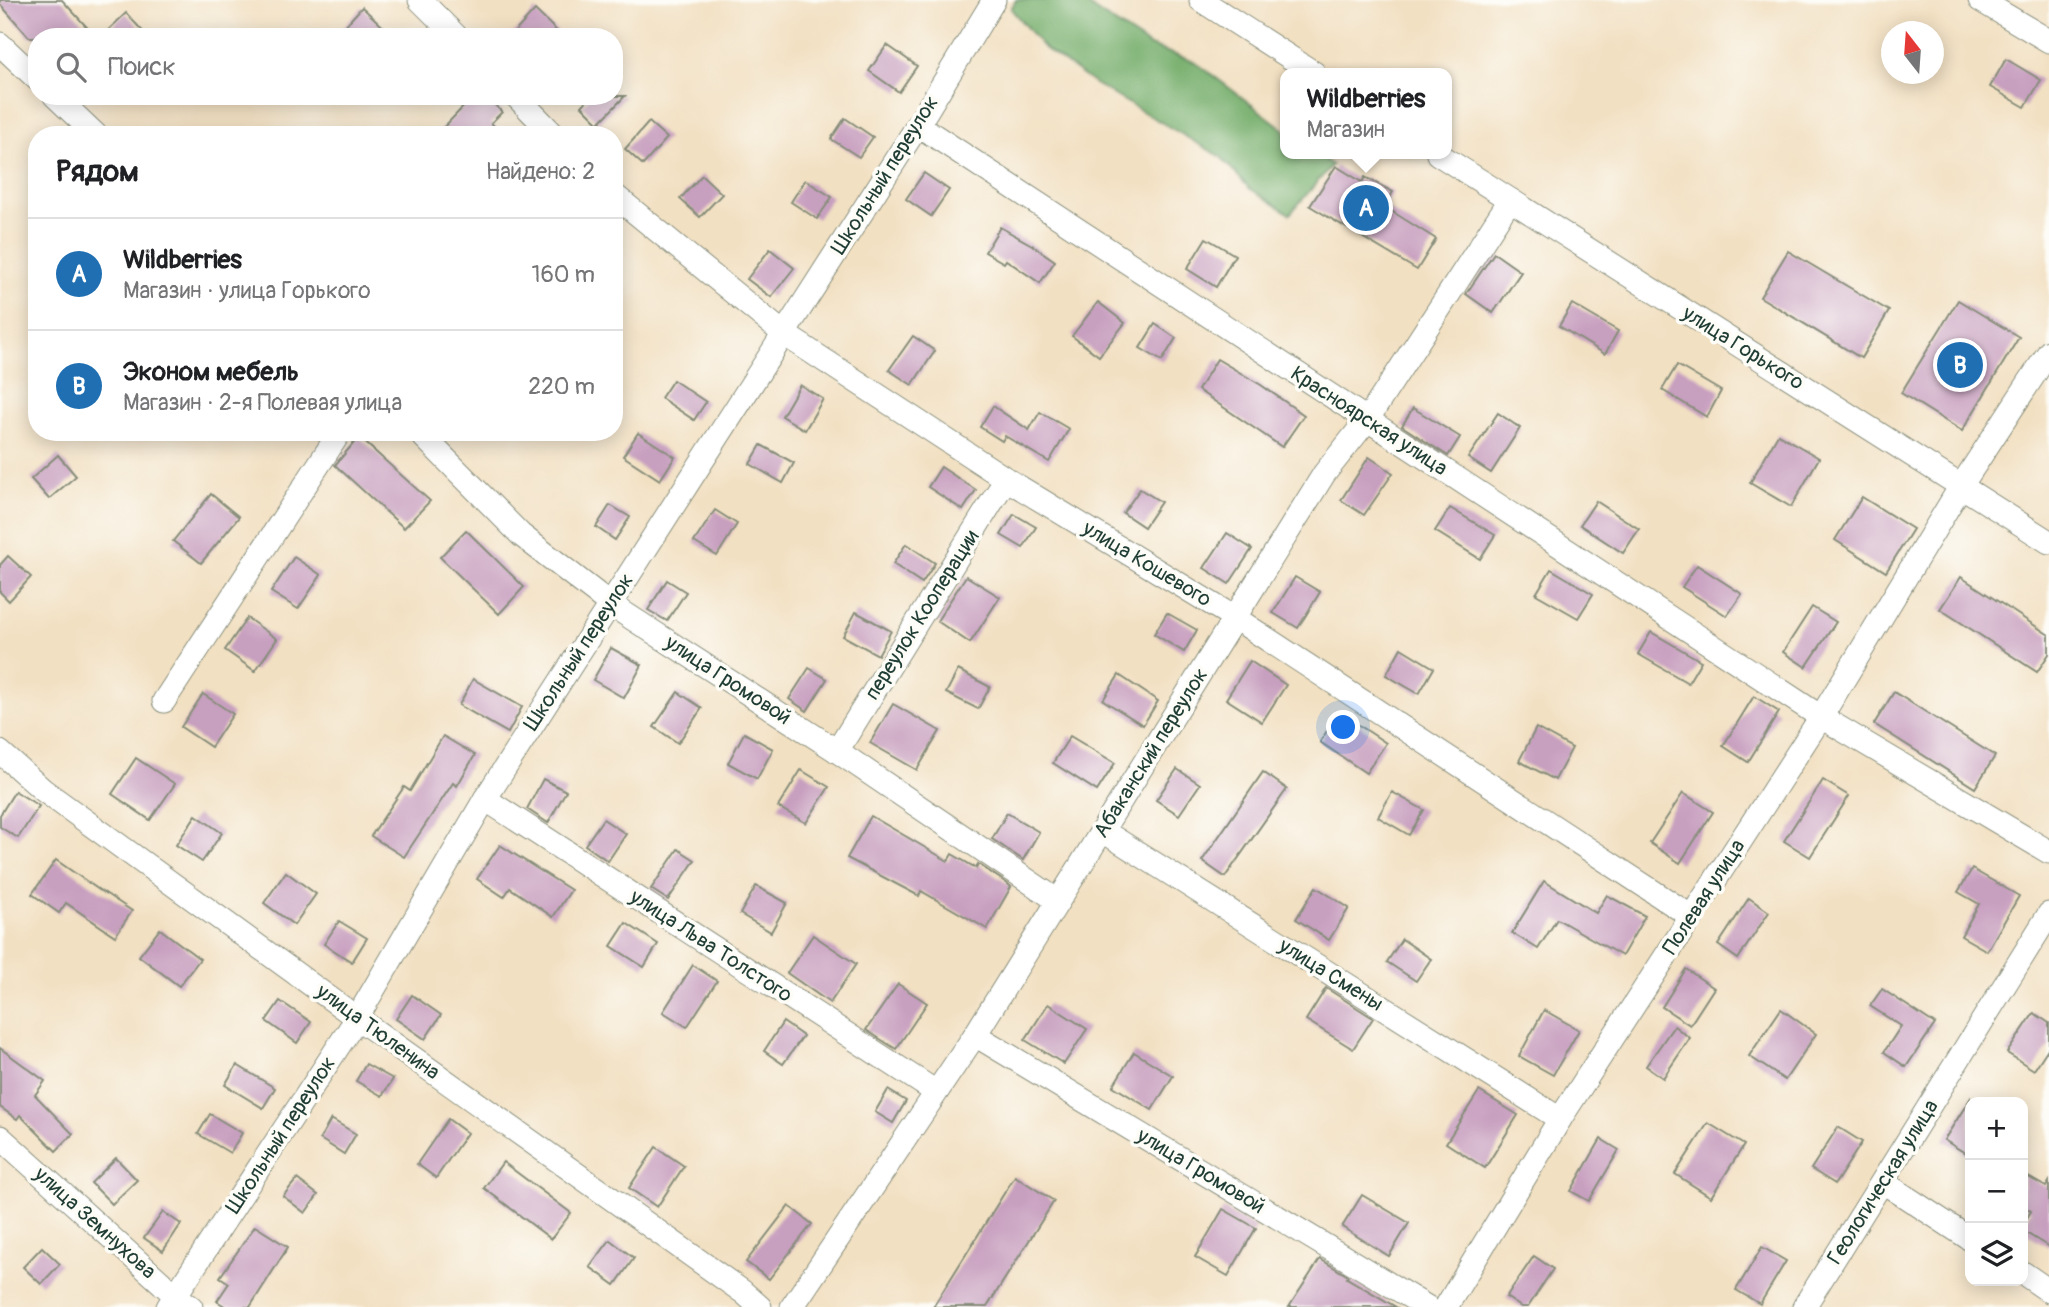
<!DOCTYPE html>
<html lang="ru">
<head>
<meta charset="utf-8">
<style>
	:root { --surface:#fff; --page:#f6f6f6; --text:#202124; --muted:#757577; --line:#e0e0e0; --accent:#1f6fb2 }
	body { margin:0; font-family:Pangolin,sans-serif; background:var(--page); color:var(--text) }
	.controls { position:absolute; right:21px; bottom:21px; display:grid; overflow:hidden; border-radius:14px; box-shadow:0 4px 18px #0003 }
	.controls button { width:63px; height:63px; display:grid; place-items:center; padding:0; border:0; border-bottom:2px solid var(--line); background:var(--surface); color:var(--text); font:35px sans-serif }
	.compass { position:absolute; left:1881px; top:21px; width:63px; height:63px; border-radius:50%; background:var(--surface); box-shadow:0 4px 18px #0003; rotate:343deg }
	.you { position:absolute; left:1344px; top:728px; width:24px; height:24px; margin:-18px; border:5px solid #fff; border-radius:50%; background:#1a73e8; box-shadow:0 0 0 10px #1a73e833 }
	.badge { display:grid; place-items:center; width:46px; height:46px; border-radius:50%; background:var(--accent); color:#fff; font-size:23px; font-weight:700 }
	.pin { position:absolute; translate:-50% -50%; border:4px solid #fff; box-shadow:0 2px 7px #0006 }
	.popup { position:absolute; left:1280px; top:68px; width:172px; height:91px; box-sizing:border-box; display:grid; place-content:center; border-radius:14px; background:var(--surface); filter:drop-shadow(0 2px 5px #0005); font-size:23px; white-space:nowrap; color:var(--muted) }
	.popup b { font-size:26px; color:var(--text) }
	.popup::after { content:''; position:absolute; left:50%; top:100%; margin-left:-14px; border:14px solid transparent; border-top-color:var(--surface) }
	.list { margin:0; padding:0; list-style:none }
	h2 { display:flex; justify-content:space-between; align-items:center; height:91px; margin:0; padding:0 28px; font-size:30px }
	h2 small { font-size:23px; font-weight:400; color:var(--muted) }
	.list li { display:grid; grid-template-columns:46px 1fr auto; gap:21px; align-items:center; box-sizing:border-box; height:112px; padding:0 28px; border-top:2px solid var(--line) }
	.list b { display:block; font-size:26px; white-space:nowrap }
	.list p { margin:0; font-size:23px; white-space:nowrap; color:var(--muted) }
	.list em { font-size:23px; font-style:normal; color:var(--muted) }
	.icon { flex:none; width:38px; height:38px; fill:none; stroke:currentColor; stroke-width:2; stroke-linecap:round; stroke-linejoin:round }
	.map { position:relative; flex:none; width:2049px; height:1307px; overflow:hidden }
	.search { position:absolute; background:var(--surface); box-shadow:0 4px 18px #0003; left:28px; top:28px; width:595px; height:77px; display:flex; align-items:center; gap:18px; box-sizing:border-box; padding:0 24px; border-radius:28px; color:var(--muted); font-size:26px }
	.panel { position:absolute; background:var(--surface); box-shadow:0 4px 18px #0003; left:28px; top:126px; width:595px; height:315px; border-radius:28px }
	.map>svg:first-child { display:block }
	.forest { fill:#75ad6b; stroke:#4a7550; stroke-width:2 }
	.building { fill:#c79fbf }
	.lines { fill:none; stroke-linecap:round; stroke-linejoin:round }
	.minor-casing { stroke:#888e7b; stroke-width:25 }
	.minor { stroke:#fff; stroke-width:23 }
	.labels { text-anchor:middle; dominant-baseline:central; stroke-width:7; stroke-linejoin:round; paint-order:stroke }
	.street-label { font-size:21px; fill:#1f3d34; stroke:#fdfcf7 }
</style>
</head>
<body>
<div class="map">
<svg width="2049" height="1307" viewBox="0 0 2049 1307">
	<rect width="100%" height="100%" fill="#fdfcf7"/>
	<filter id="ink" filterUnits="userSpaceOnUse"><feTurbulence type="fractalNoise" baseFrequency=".0143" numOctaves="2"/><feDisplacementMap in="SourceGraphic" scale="14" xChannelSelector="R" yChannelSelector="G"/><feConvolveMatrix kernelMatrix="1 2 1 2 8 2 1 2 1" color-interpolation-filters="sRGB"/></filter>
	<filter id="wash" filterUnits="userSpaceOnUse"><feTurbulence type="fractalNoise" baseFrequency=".00686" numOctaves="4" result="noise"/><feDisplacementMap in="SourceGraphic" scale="28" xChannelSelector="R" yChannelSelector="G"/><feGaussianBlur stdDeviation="1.57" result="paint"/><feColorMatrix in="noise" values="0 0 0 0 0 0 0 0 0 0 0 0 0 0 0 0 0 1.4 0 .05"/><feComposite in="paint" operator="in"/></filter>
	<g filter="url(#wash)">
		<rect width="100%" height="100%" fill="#f2e0c2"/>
		<path class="forest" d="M1016 0H1080L1150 46 1195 62 1285 130 1286 154H1317L1332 165 1290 214 1249 188 1221 157 1095 84 1043 47 1011 9Z"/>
		<g id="blocks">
			<g class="building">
				<path d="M0 0H62L96 37H29L0 4Z"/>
				<path d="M362 7 394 37H335Z"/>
				<path d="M535 10 563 37H510Z"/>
				<path d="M126 13 148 37H101Z"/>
				<path d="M887 45 917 66 899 92 869 71Z"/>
				<path d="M2006 59 2041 80 2025 107 1990 87Z"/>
				<path d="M474 96H486L502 112 491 123 503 135H436Z"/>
				<path d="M591 96H625L599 123 582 106Z"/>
				<path d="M845 118 873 137 859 157 831 139Z"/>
				<path d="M649 122 667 138 643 165 625 149Z"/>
				<path d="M1336 166 1362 182 1365 177 1393 192 1385 207 1436 239 1417 270 1310 206Z"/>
				<path d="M924 173 949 190 931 216 906 199Z"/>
				<path d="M702 175 722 194 700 217 680 199Z"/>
				<path d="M805 180 832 197 817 219 791 202Z"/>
				<path d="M1000 227 1032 245 1055 261 1040 283 1006 260 1004 263 985 252Z"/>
				<path d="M1206 238 1235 255 1216 287 1187 269Z"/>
				<path d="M770 249 794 268 771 297 747 279Z"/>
				<path d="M1788 251 1889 311 1861 358 1760 297Z"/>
				<path d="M1494 253 1521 272 1493 313 1466 294Z"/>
				<path d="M1958 300 2019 337 1962 431 1901 393Z"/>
				<path d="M1098 302 1125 323 1099 356 1072 336Z"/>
				<path d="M1572 304 1618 331 1605 354 1559 326Z"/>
				<path d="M1155 324 1176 338 1162 361 1140 348Z"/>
				<path d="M913 336 935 351 912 385 889 370Z"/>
				<path d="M1217 359 1261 385 1304 415 1282 447 1198 390Z"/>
				<path d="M1677 365 1721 391 1707 417 1662 390Z"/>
				<path d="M673 380 706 402 694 420 661 398Z"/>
				<path d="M800 385 823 399 805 430 782 416Z"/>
				<path d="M993 406 1029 430 1040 412 1069 429 1049 462 1005 436 1002 441 980 427Z"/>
				<path d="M1413 408 1460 437 1448 456 1402 426Z"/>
				<path d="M1498 413 1520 428 1491 473 1468 458Z"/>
				<path d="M638 433 675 457 660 480 623 456Z"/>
				<path d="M1778 434 1819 458 1791 507 1750 483Z"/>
				<path d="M359 437 430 501 404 528 335 465Z"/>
				<path d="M761 445 794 463 783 483 750 464Z"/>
				<path d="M58 455 76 476 49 499 31 479Z"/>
				<path d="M1369 457 1393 473 1364 515 1341 500Z"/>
				<path d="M941 467 976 490 963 510 928 487Z"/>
				<path d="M1140 489 1161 502 1144 527 1123 513Z"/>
				<path d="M211 494 239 517 201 563 173 541Z"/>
				<path d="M1862 497 1913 529 1886 572 1835 540Z"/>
				<path d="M1596 501 1639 529 1623 553 1580 525Z"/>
				<path d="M610 505 630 517 615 540 596 527Z"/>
				<path d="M1450 508 1495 535 1480 559 1435 531Z"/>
				<path d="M715 510 737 524 717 556 694 542Z"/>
				<path d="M1014 514 1036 527 1023 548 1001 535Z"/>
				<path d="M466 530 524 587 499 614 440 557Z"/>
				<path d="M1227 533 1252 549 1229 584 1204 568Z"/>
				<path d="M906 544 935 563 922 583 893 564Z"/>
				<path d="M8 556 31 577 9 601 0 592V565Z"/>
				<path d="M294 557 321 575 298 609 271 592Z"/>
				<path d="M1697 565 1742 594 1727 616 1682 587Z"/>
				<path d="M1551 569 1593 594 1578 618 1536 594Z"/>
				<path d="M966 576 1000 597 970 643 937 621Z"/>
				<path d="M1295 577 1320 592 1298 628 1273 613Z"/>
				<path d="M1961 577 2049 635V654L2037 672 1940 609Z"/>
				<path d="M667 580 686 592 667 621 648 610Z"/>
				<path d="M1812 607 1836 622 1806 667 1783 652Z"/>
				<path d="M856 612 891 631 878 655 843 636Z"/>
				<path d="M1167 613 1197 630 1184 652 1154 634Z"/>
				<path d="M247 618 277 639 255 671 225 650Z"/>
				<path d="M1651 632 1701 661 1688 683 1638 654Z"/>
				<path d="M611 648 642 665 624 698 593 680Z"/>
				<path d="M1401 648 1434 668 1419 694 1386 675Z"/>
				<path d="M1250 661 1286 685 1262 722 1226 699Z"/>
				<path d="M809 668 827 679 807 711 789 699Z"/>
				<path d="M958 670 990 687 978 709 946 693Z"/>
				<path d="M1119 675 1158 701 1143 725 1103 700Z"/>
				<path d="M473 679 522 707 508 733 459 705Z"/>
				<path d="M678 692 702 708 678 743 654 727Z"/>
				<path d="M1894 692 1995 756 1975 788 1874 724Z"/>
				<path d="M203 694 233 714 211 747 181 727Z"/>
				<path d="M1754 696 1779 712 1748 762 1723 746Z"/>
				<path d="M893 704 940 731 917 770 870 743Z"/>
				<path d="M1339 712 1386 743 1366 773 1320 742Z"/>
				<path d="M1536 728 1572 748 1555 780 1519 761Z"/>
				<path d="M744 733 773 749 757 779 728 763Z"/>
				<path d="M443 736 475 755 457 786 453 783 404 857 371 836 404 787 410 791Z"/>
				<path d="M1070 736 1115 763 1097 791 1053 763Z"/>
				<path d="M136 758 175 784 150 820 112 794Z"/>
				<path d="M1177 769 1200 784 1179 815 1156 800Z"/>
				<path d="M801 770 829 787 806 823 778 807Z"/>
				<path d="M1263 772 1287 789 1225 877 1202 861Z"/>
				<path d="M543 779 566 791 548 823 527 809Z"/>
				<path d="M1823 780 1849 796 1810 857 1784 841Z"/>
				<path d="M15 791 39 806 18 838 0 827V815Z"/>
				<path d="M1392 792 1424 810 1409 835 1378 817Z"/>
				<path d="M1683 793 1713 812 1680 863 1650 843Z"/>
				<path d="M1007 813 1039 832 1023 860 992 839Z"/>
				<path d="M196 815 222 833 202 862 176 845Z"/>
				<path d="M871 816 948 861 952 854 976 868 978 864 1008 884 1011 887 987 929 921 891 919 896 847 858Z"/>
				<path d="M603 819 626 834 608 861 585 845Z"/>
				<path d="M500 845 571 890 553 917 510 888 504 897 477 879Z"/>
				<path d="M678 849 695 860 668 900 651 889Z"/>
				<path d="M56 860 105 894V893L132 911 115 936 66 903 59 913 32 894Z"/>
				<path d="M1972 869 2019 896 1987 951 1961 936 1979 904 1958 892Z"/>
				<path d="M286 872 316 894 294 925 264 903Z"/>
				<path d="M1544 881 1596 913 1607 895 1645 916 1622 956 1557 919 1538 949 1512 933Z"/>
				<path d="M756 886 787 903 771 932 740 914Z"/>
				<path d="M1316 887 1349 908 1329 940 1296 919Z"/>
				<path d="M1749 898 1769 912 1738 959 1718 945Z"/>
				<path d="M339 921 367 938 352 962 324 944Z"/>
				<path d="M626 923 658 944 644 967 611 946Z"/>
				<path d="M160 929 200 959 179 986 139 956Z"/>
				<path d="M813 935 856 964 830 1003 787 973Z"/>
				<path d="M1402 939 1431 959 1416 981 1387 962Z"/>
				<path d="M693 965 717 981 687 1027 663 1012Z"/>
				<path d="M1686 969 1714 988 1690 1025 1662 1007Z"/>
				<path d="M898 984 927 1003 896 1049 866 1030Z"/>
				<path d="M1326 988 1373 1018 1353 1049 1306 1020Z"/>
				<path d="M1882 989 1935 1024 1906 1067 1884 1052 1901 1026 1870 1006Z"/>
				<path d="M412 995 441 1015 425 1039 396 1019Z"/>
				<path d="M280 1001 311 1022 297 1043 266 1021Z"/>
				<path d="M1048 1004 1087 1029 1064 1064 1025 1040Z"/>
				<path d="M1781 1009 1816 1034 1785 1080 1749 1056Z"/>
				<path d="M1544 1010 1579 1030 1553 1075 1519 1056Z"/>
				<path d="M2034 1013 2049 1023V1047L2034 1070 2007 1053Z"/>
				<path d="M783 1022 803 1036 783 1064 764 1051Z"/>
				<path d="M1674 1026 1690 1038 1663 1078 1646 1066Z"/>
				<path d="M0 1048 45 1081 35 1095 73 1134 56 1151 20 1115 17 1119 0 1107Z"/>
				<path d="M1134 1052 1173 1076 1152 1110 1113 1086Z"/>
				<path d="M366 1064 393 1079 382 1096 356 1081Z"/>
				<path d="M237 1065 275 1088 263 1108 225 1085Z"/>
				<path d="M888 1090 906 1101 893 1123 875 1112Z"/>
				<path d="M1479 1091 1518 1115 1485 1168 1446 1143Z"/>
				<path d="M1970 1099V1156L1944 1140Z"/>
				<path d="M210 1114 242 1133 230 1153 198 1134Z"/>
				<path d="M331 1119 356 1134 344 1154 320 1139Z"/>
				<path d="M448 1119 467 1133 436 1178 417 1164Z"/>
				<path d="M1708 1123 1744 1145 1711 1197 1675 1174Z"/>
				<path d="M1838 1127 1862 1142 1835 1184 1811 1169Z"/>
				<path d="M1601 1139 1619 1150 1589 1201 1571 1191Z"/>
				<path d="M656 1147 684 1166 657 1207 629 1188Z"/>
				<path d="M116 1158 137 1180 112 1204 91 1183Z"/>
				<path d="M503 1162 571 1213 551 1239 484 1188Z"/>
				<path d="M2023 1174 2046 1187 2049 1182V1247L2023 1231V1225L2031 1211 2023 1206Z"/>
				<path d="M1015 1176 1054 1201 987 1307H933Z"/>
				<path d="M297 1179 318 1195 305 1213 283 1196Z"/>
				<path d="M1362 1195 1409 1223 1389 1256 1342 1227Z"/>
				<path d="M789 1206 812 1224 769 1279 746 1262Z"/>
				<path d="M1223 1209 1256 1228 1228 1276 1195 1257Z"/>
				<path d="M163 1212 181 1224 163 1251 144 1238Z"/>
				<path d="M255 1226 288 1247 250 1307H226L217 1301 229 1283 220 1277Z"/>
				<path d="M610 1240 634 1258 615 1285 590 1267Z"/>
				<path d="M42 1247 60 1264 41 1284 23 1267Z"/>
				<path d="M1762 1247 1786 1261 1760 1304 1736 1290Z"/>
				<path d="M1534 1256 1553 1269 1528 1307H1521L1506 1297Z"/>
				<path d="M1320 1259 1348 1276 1347 1278 1396 1307H1289Z"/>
			</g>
		</g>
	</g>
	<g filter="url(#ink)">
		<use href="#blocks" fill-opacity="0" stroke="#888e7b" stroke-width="2"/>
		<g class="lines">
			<defs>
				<g id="minor">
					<path d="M420 0 457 37"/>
					<path d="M1201 0 1314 73"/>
					<path d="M1980 0 2049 41"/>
					<path d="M0 44 37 79"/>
					<path d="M55 96 96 135"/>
					<path d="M516 96 554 135"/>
					<path d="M918 125 1821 717 2049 852"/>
					<path d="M1438 154 2049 542"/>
					<path d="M614 195 784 334 1006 479 1235 618 1692 917"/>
					<path d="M419 432 521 535 610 604 837 751 1058 901"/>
					<path d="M164 701 340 432"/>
					<path d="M837 751 1006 479"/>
					<path d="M0 752 43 790 357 1018 743 1292 760 1307"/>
					<path d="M485 799 936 1092"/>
					<path d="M1103 831 1560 1119"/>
					<path d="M975 1035 1427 1307"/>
					<path d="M0 1137 176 1296 191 1307"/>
					<path d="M1883 1182 1970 1239"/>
					<path d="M2023 1273 2049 1291"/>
					<path d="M168 1307 357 1018 485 799 918 125 994 0"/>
					<path d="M792 1307 975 1035 1324 474 1367 420 1510 200"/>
					<path d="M1446 1307 1560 1119 1821 717 1961 486 2049 352"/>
					<path d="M1804 1307 2049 914"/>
				</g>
			</defs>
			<use href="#minor" class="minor-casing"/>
			<use href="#minor" class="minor"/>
		</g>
	</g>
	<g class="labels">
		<g class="street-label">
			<text transform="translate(885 175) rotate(-58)">Школьный переулок</text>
			<text transform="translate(1743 348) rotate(32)">улица Горького</text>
			<text transform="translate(1369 421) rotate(33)">Красноярская улица</text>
			<text transform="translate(1147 564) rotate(31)">улица Кошевого</text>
			<text transform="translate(922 615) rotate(-58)">переулок Кооперации</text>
			<text transform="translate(579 652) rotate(-57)">Школьный переулок</text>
			<text transform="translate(728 680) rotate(33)">улица Громовой</text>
			<text transform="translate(1151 753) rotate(-58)">Абаканский переулок</text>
			<text transform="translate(1704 897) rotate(-57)">Полевая улица</text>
			<text transform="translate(711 946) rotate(33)">улица Льва Толстого</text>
			<text transform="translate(1331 975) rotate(32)">улица Смены</text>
			<text transform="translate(378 1032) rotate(36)">улица Тюленина</text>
			<text transform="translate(281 1135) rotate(-57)">Школьный переулок</text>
			<text transform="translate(1201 1171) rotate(31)">улица Громовой</text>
			<text transform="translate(1883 1182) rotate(-58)">Геологическая улица</text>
			<text transform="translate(95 1223) rotate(42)">улица Земнухова</text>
		</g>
	</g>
</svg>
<div class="controls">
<button>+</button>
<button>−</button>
<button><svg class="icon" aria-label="layers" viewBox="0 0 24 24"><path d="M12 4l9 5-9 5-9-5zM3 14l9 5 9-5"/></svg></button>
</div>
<svg class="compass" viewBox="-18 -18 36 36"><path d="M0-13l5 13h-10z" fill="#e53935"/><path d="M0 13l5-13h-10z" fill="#757577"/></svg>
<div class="you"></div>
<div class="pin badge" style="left:1366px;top:208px">A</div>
<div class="popup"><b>Wildberries</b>Магазин</div>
<div class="pin badge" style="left:1960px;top:365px">B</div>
<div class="search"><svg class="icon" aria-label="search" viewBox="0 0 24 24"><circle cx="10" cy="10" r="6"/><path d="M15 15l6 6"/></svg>Поиск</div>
<section class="panel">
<h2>Рядом<small>Найдено: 2</small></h2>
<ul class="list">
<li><span class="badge">A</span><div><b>Wildberries</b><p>Магазин · улица Горького</p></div><em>160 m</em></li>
<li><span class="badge">B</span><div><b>Эконом мебель</b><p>Магазин · 2-я Полевая улица</p></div><em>220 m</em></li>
</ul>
</section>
</div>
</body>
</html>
